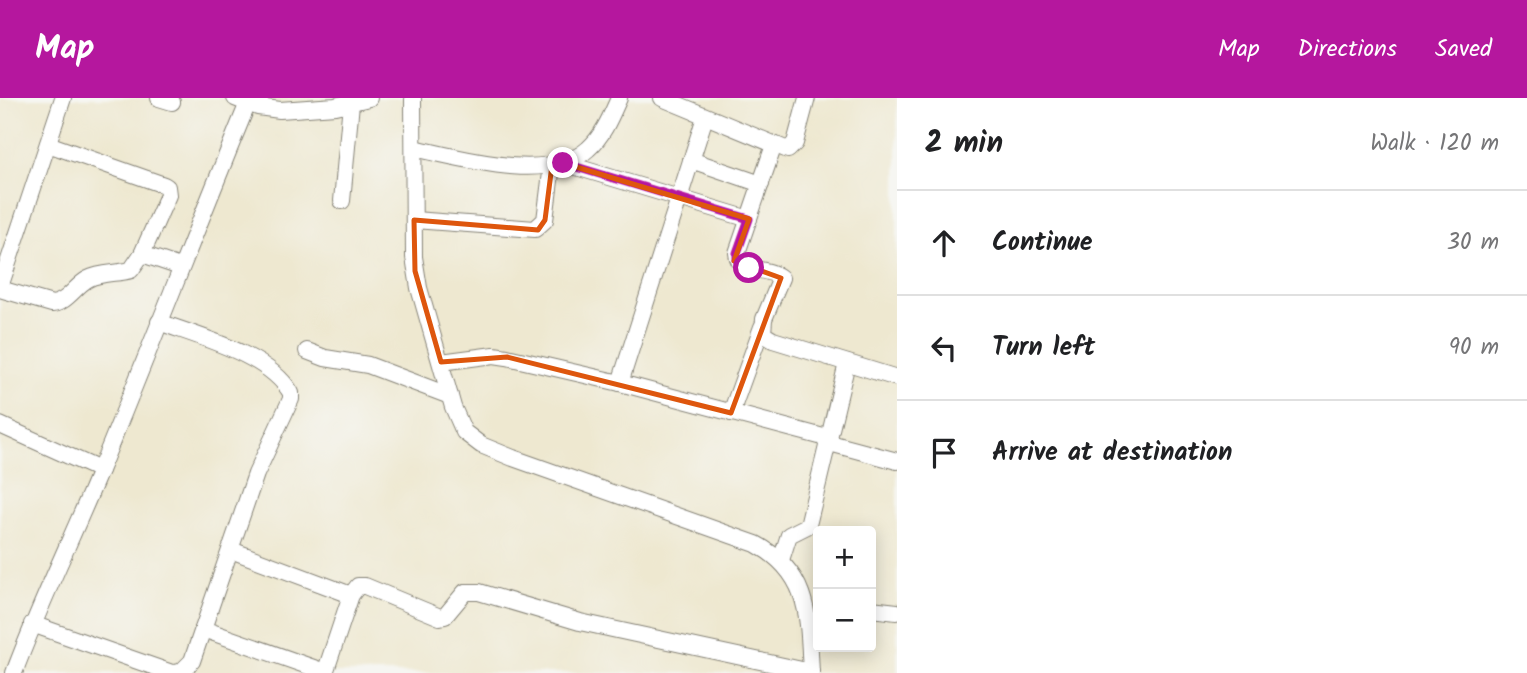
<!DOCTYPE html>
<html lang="en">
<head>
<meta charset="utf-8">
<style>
	:root { --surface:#fff; --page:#f6f6f6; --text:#202124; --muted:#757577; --line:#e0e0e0; --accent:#b5179e }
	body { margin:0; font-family:Kalam,sans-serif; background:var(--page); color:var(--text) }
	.controls { position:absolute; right:21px; bottom:21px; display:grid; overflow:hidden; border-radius:7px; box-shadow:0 4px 18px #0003 }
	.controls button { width:63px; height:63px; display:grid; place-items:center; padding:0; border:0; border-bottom:2px solid var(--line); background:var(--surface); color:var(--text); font:35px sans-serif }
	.stop { position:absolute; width:21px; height:21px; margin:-16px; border:5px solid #b5179e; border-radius:50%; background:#fff }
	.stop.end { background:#b5179e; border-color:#fff; box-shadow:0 2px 7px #0008 }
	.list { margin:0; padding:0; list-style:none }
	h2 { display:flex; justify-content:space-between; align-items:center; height:91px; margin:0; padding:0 28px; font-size:30px }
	h2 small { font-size:23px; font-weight:400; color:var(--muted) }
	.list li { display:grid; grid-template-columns:46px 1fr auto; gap:21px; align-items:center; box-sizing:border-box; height:105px; padding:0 28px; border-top:2px solid var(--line) }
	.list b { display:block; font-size:26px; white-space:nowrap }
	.list em { font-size:23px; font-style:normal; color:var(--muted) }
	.icon { flex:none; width:38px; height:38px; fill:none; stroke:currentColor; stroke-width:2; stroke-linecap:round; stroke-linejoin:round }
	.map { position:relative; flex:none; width:897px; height:575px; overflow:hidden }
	header { display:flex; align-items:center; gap:42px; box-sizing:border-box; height:98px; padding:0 35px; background:var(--accent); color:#fff }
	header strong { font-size:33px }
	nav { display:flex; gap:38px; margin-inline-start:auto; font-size:24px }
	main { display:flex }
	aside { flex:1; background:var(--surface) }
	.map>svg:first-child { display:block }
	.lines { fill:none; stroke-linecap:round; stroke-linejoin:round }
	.minor-casing { stroke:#858276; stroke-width:18 }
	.minor { stroke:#fff; stroke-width:16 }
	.route { stroke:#b5179e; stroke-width:9 }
	.marked { fill:none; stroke:#de560d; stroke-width:5; stroke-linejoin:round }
</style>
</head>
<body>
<header>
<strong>Map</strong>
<nav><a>Map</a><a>Directions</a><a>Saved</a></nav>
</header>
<main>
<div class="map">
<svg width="897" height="575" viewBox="0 0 897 575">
	<rect width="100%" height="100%" fill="#f6f6f2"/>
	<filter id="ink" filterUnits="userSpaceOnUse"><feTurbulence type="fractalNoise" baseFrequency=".0143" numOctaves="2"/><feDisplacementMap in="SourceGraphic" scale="14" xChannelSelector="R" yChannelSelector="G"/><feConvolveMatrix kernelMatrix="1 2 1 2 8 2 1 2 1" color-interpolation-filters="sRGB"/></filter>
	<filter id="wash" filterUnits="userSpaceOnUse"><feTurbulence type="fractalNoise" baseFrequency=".00686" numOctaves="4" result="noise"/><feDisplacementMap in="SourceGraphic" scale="28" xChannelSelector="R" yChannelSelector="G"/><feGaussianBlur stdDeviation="1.57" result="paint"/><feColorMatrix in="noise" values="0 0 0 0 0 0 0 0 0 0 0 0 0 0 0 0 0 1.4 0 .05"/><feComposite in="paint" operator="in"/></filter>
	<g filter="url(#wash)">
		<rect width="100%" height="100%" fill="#eee8d0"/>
	</g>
	<g filter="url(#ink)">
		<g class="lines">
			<defs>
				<g id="minor">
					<path d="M159 0 172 4"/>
					<path d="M235 0 258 9 280 12 335 8 369 0"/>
					<path d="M413 0 414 159 419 190 453 309 464 334 481 347 513 360 756 446C811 476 808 520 811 575"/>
					<path d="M662 0 788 52 795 45 807 0"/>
					<path d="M774 47 737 155C738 176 768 168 781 180L764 221 763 236 773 242 897 280"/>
					<path d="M414 50C459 60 550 86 588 51 603 38 611 18 619 0"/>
					<path d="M691 62 761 86"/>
					<path d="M563 65 749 121"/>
					<path d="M342 103 351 5"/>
					<path d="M414 122 535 131 545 122 552 67"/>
					<path d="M142 156 180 169"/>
					<path d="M0 189 63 0"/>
					<path d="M0 191 52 206C67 205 75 188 88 181 101 174 117 176 131 172L142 156 168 97 167 89 164 87 48 46"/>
					<path d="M159 224C199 239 268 256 291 295V301L256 376 192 563 181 574 174 575"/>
					<path d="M307 253 325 260 368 267 450 298"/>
					<path d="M441 264 494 257 507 259 620 285 827 340"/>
					<path d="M620 285 705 19"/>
					<path d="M731 315 762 229"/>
					<path d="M0 327 100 372"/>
					<path d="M826 344 897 363"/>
					<path d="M231 452 351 497"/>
					<path d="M781 462 789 437 807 428 809 423 847 265"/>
					<path d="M871 511 897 514"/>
					<path d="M32 526 172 575"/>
					<path d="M203 531 325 574"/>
					<path d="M14 575C40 505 73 438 101 370 151 249 198 126 248 5"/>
					<path d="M325 575 351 497 358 488H365L440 519 445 518 465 494H479L580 524 811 574"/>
				</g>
			</defs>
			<use href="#minor" class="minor-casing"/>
			<use href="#minor" class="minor"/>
		</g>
	</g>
	<g class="lines" filter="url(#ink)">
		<path class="route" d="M563 65 749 121 737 155V161L749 170"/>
	</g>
	<path class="marked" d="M563 65 749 121 734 163 781 180 731 315 507 259 441 264 415 173 414 122 538 132 545 122 552 67Z"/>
</svg>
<div class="controls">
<button>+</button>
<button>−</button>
</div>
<div class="stop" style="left:749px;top:170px"></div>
<div class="stop end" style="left:563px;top:65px"></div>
</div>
<aside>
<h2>2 min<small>Walk · 120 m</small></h2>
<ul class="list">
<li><svg class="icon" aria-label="ahead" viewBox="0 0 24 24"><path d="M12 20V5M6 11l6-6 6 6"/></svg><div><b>Continue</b></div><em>30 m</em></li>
<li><svg class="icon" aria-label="left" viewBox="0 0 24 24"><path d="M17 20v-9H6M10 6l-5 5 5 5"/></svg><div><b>Turn left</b></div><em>90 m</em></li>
<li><svg class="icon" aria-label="arrive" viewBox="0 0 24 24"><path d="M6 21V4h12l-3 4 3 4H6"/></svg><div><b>Arrive at destination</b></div></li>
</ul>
</aside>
</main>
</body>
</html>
